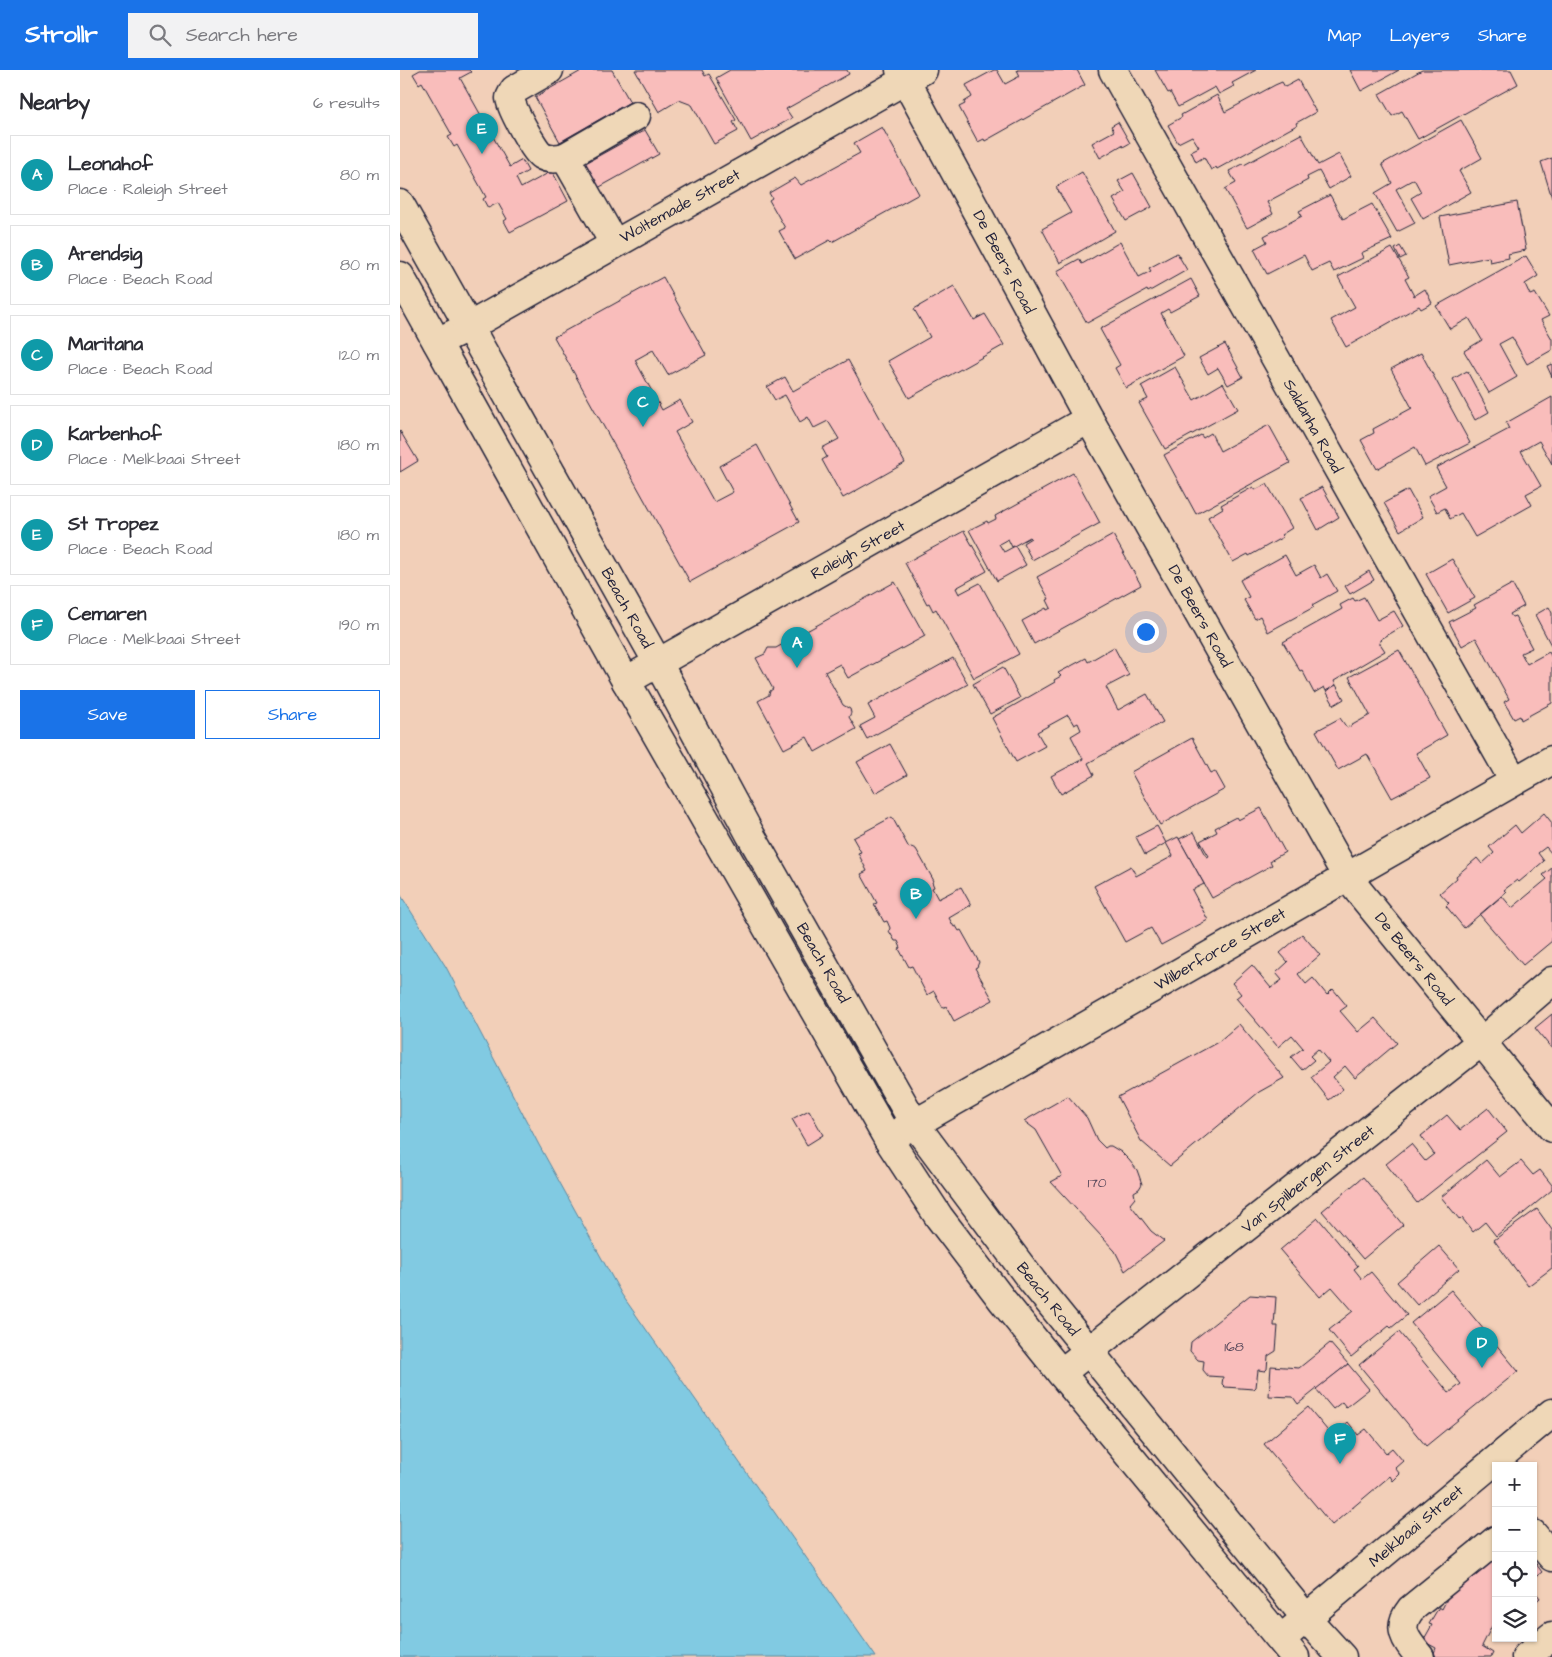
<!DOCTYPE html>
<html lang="en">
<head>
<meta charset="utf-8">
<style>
	:root { --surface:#fff; --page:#f2f2f3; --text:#2b2b33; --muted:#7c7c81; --line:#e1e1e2; --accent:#1a73e8 }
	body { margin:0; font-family:"Architects Daughter",sans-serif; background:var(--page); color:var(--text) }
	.controls { position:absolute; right:15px; bottom:15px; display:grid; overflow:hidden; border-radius:0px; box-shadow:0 1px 4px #0004 }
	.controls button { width:45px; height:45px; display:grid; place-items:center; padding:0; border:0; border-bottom:1px solid var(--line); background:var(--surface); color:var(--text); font:25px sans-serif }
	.you { position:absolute; left:745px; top:561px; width:18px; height:18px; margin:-12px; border:4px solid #fff; border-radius:50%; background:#1a73e8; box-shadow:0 0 0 8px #1a73e833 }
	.badge { display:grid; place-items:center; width:32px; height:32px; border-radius:50%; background:var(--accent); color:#fff; font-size:16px; font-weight:700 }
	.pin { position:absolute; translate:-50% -41px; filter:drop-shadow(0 1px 2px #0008) }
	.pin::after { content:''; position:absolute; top:26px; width:18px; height:15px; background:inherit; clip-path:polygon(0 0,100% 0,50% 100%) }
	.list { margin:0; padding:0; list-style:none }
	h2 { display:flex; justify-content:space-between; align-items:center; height:65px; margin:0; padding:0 20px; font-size:21px }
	h2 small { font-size:16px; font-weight:400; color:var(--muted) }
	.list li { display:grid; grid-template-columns:32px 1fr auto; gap:15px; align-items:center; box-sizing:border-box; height:80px; margin:0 10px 10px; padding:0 10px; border:1px solid var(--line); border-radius:0px }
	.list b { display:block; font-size:19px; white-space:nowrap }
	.list p { margin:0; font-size:16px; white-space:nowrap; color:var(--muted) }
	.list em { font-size:16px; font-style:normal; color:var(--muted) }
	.actions { display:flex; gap:10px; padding:15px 20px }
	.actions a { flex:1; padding:11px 0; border:1px solid var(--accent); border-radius:0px; text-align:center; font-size:18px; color:var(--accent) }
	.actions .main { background:var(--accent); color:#fff }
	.icon { flex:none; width:28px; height:28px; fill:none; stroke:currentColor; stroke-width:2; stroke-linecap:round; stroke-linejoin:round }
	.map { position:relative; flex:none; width:1152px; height:1587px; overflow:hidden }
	header { display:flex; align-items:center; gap:30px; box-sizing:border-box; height:70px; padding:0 25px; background:var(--accent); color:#fff }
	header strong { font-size:24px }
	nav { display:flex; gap:28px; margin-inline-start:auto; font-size:18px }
	.search { width:350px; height:45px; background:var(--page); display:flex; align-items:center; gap:12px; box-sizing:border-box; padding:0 18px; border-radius:0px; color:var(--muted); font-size:19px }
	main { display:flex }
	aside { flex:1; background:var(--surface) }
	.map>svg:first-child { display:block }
	.water { fill:#81cae2; stroke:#5b879f }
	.building { fill:#f9bdbb; stroke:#22223b }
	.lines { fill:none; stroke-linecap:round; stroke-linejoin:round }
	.minor-casing { stroke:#22223b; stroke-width:31 }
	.major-casing { stroke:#22223b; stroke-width:31 }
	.minor { stroke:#efd7b7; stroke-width:28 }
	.major { stroke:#efd7b7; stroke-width:28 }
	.labels { text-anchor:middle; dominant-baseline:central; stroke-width:4.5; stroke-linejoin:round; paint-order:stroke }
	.number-label { font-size:14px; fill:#58495b }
	.street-label { font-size:16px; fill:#22223b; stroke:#efd7b7 }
</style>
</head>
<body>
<header>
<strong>Strollr</strong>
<div class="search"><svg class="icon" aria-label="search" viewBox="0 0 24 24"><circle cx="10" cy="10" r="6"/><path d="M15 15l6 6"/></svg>Search here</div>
<nav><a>Map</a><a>Layers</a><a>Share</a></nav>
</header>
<main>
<aside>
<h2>Nearby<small>6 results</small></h2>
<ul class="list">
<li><span class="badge" style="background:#0f9aa8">A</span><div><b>Leonahof</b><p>Place · Raleigh Street</p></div><em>80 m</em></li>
<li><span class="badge" style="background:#0f9aa8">B</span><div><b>Arendsig</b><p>Place · Beach Road</p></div><em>80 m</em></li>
<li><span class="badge" style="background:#0f9aa8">C</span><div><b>Maritana</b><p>Place · Beach Road</p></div><em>120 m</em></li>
<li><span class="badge" style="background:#0f9aa8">D</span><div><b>Karbenhof</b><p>Place · Melkbaai Street</p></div><em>180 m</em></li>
<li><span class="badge" style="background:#0f9aa8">E</span><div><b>St Tropez</b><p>Place · Beach Road</p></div><em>180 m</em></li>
<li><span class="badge" style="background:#0f9aa8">F</span><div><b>Cemaren</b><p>Place · Melkbaai Street</p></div><em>190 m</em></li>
</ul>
<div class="actions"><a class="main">Save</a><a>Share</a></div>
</aside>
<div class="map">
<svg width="1152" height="1587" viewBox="0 0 1152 1587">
	<rect width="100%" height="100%" fill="#f2cfb8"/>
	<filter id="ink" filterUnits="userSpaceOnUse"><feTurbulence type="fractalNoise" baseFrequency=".02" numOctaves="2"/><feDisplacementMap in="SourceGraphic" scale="10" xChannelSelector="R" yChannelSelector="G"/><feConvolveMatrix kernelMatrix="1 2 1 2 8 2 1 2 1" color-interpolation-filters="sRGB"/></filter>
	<g filter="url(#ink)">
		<path class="water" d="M0 824 46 897 139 1075 222 1225 476 1587H0Z"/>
		<g class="building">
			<path d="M20 0H69L71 2 60 8 110 97 122 90 128 101 116 108 121 118 152 101 168 131 110 162 104 151 107 149 98 133 88 138 83 129 86 127 57 75 54 77 48 67 52 65 22 12 19 14 13 4Z"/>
			<path d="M183 0H212L230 32 160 72 135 27Z"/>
			<path d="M235 0H302L305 6 309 4 336 50 333 52 338 61 314 74 292 35 279 30 259 42Z"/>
			<path d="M330 0H447L449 4 386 39 392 48 351 71 316 8Z"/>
			<path d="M594 0H597L605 14 620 6 617 0H677L685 15 585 71 584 69 578 72 559 37 565 34 564 32 572 27 566 15Z"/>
			<path d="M755 0H856L832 13 834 16 819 24 815 17 778 37 770 22 768 23Z"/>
			<path d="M950 0H999L961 21Z"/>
			<path d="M1022 0H1111L1118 14 1018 69 1002 41 992 46 979 24Z"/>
			<path d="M898 10 916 42 896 53 897 55 817 99 816 97 811 100 804 87 796 92 791 81 799 77 792 66 778 73 768 55 782 47 781 45 817 25 825 42 875 15 882 12 885 17Z"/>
			<path d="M1061 50 1082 88 1059 101 1071 122 1023 149 1011 128 1021 122 1014 109 996 119 1015 153 997 162 975 123 992 113 982 94Z"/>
			<path d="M718 52 730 73 723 77 722 75 700 88 692 73 714 61 711 56Z"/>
			<path d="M482 57 519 124 432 172 430 170 395 189 379 161 385 158 369 130 372 128 369 123 395 108 401 115 460 83 454 73Z"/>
			<path d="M245 60 259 84 198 118 184 94Z"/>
			<path d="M901 64 918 95 939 84 951 106 929 119 919 101 907 107 908 110 867 132 873 144 847 158 825 119 836 113 829 101 843 94 844 95Z"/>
			<path d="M1152 88V128L1141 92Z"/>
			<path d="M682 102 715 161 660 193 642 159 671 143 656 117Z"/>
			<path d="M733 103 752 137 726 151 713 129 725 122 718 111Z"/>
			<path d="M930 125 943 149 972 134 992 169 961 183 963 188 934 202 929 193 912 201 904 185 867 204 854 179 867 172 864 166 902 146 899 141Z"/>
			<path d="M1117 132 1126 180 1108 184 1109 188 1090 192 1089 187 1049 195 1040 147Z"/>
			<path d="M720 172 739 207 751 201 749 198 777 183 787 200 748 222 747 220 687 253 657 201 679 189 682 194Z"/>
			<path d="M1000 176 1006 186 1000 189 995 179Z"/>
			<path d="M992 178 1009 207 1005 209 1014 226 1025 219 1032 233 1021 239 1019 236 946 277 931 250 955 237 938 207Z"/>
			<path d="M1126 186 1138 206 1125 214 1130 225 1135 223 1149 246 1141 250 1152 269V280L1127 294 1112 267 1099 274 1117 307 1089 323 1064 281 1082 270 1069 248 1050 259 1036 236Z"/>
			<path d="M263 207 306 285 268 305 253 280 235 290 262 340 280 330 292 352 275 362 314 432 333 422 319 396 357 375 399 452 290 512 154 267Z"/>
			<path d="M791 209 800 226 770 242 768 239 761 243 784 286 726 318 715 298 720 295 700 259Z"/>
			<path d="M554 216 574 250 585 244 604 275 509 328 488 291 530 267 514 239Z"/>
			<path d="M825 274 843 307 828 315 818 298 808 304 799 288Z"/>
			<path d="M1021 283 1070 373 1025 396 1015 377 977 399 961 370 974 363 973 359 1012 338 991 299Z"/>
			<path d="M448 290 505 393 443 428 422 390 427 387 422 378 439 369 428 351 414 358 408 347 400 352 385 325 375 330 367 317 385 307 393 321Z"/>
			<path d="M1152 294V307L1147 296Z"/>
			<path d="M775 297 794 330 823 313 838 339 765 379 739 333 748 329 741 316Z"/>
			<path d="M1067 301 1089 342 1075 350 1053 309Z"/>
			<path d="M1152 327V394L1139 371 1121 381 1141 416 1126 424 1132 435 1075 467 1061 443 1050 449 1045 438 1037 442 1028 426 1046 416 1036 398 1109 359 1106 353Z"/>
			<path d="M869 355 890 393 796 444 764 385 801 365 803 368 811 363 820 381Z"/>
			<path d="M0 361 18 391 0 402Z"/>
			<path d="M673 403 700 453 632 490 623 473 631 468 630 467 612 477 608 469 599 474 604 482 615 476 626 495 597 511 569 460 587 451 588 453 596 449 595 446Z"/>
			<path d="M867 414 892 458 881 465 883 467 849 486 848 484 833 492 808 447 823 438 821 435 853 417 855 420Z"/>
			<path d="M922 417 939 447 918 460 901 428Z"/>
			<path d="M1008 420 1023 447 1000 461 984 433Z"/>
			<path d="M564 461 587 501 556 518 559 524 580 513 619 584 574 608 536 539 533 541 529 533 527 534 505 493Z"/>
			<path d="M713 465 741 515 634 574 622 551 646 538 647 540 651 538 647 530 649 529 637 507Z"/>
			<path d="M885 485 896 505 914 495 921 508 927 504 937 521 912 535 914 537 868 562 860 546 855 549 844 530 849 527 840 510Z"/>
			<path d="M1052 489 1075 528 1048 543 1026 504Z"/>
			<path d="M969 501 974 510 950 524 945 516Z"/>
			<path d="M495 512 525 566 448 608 440 594 425 602 443 635 450 639 451 643 449 647 456 659 415 682 407 667 384 679 358 631 369 625 370 621 373 619 356 588 365 584 368 578H376Z"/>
			<path d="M1112 514 1124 536 1110 544 1112 547 1115 546 1132 578 1121 583 1127 594 1149 582 1152 588V633L1121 650 1120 646 1114 649 1104 632 1109 629 1076 568 1062 576 1049 552 1076 538 1074 535Z"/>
			<path d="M964 527 977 550 994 541 1003 556 981 569 982 570 979 572 985 581 934 611 936 615 926 621 924 617 914 623 902 600 900 601 883 572 942 539 940 535 953 528 955 531Z"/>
			<path d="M1149 537 1152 543V577L1135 545Z"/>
			<path d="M714 577 729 605 706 617 718 640 747 624 763 652 688 693 694 705 661 724 651 706 683 689 671 666 681 660 678 653 674 655 668 645 637 662 645 676 616 692 592 648 655 612 654 610 661 606 658 603 686 588 688 592Z"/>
			<path d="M999 580 1047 665 1016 683 1030 708 992 728 967 684 938 700 916 661 940 648 947 658 970 645 949 607Z"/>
			<path d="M553 588 568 614 467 669 460 656 475 648 468 635Z"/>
			<path d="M603 597 620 628 590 644 573 614Z"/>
			<path d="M936 615 944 629 934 635 926 621Z"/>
			<path d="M792 668 811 703 815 701 825 719 760 755 731 702Z"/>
			<path d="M490 674 507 705 475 723 457 692Z"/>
			<path d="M861 738 885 782 870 791 872 795 812 828 779 769 794 762 807 787 809 786 800 771 817 762 815 758 836 747 838 750Z"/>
			<path d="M1144 743 1152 753V784L1146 777 1138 783 1144 791 1119 812 1117 810 1104 820 1106 822 1064 858 1046 836 1049 833 1040 823 1057 808 1056 806 1077 788 1082 794 1094 783 1089 777 1115 755 1121 763Z"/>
			<path d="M492 747 509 778 511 777 516 779 534 811 532 812 534 817 532 818 538 829 561 817 571 835 549 848 554 857 556 856 559 861 561 860 579 892 577 897 575 898 593 930 554 951 546 936 543 938 534 921 527 925 512 896 509 897 499 879 501 878 498 871H495L489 861 490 858 487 851 484 852 474 834 477 833 461 804 467 801 458 783 461 782 453 768Z"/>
			<path d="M757 756 766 773 745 785 736 767Z"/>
			<path d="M778 767 804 814 792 820 808 850 761 875 751 858 725 872 694 816 731 796 736 806 773 786 766 773Z"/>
			<path d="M1152 798V871L1123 895 1080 845 1102 826 1112 838 1147 809 1143 805Z"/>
			<path d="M902 864 920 885 898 904 906 914 913 908 927 925 933 919 947 936 940 941 958 962 975 948 997 973 955 1008 945 996 933 1007 943 1019 929 1030 911 1007 929 992 918 979 910 986 914 990 902 1000 891 987 903 978 892 965 878 977 836 928 841 924 832 913 852 895 871 918 882 910 876 903 888 892 880 883Z"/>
			<path d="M1152 944V979L1135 958Z"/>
			<path d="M839 954 884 1008 859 1022 770 1096 741 1071 718 1027 818 972Z"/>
			<path d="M668 1026 687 1048 697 1070 705 1078 708 1076H711L721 1082 729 1090 737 1100 742 1114 739 1119 734 1122 735 1128 730 1134 751 1161 764 1171 725 1201 715 1181 651 1112 662 1106 636 1060 624 1051Z"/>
			<path d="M1088 1038 1107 1062 1017 1133 986 1094 1011 1074 1025 1091 1034 1084 1021 1066 1047 1045 1060 1060Z"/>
			<path d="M409 1040 423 1065 407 1075 392 1049Z"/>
			<path d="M1086 1090 1100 1107 1121 1091 1133 1105 1140 1100 1152 1115V1120L1096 1166 1085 1152 1073 1162 1062 1148 1060 1150 1041 1127Z"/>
			<path d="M963 1107 1003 1155 963 1189 922 1141Z"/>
			<path d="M1137 1139 1152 1160V1198L1128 1216 1094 1170Z"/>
			<path d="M918 1148 958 1196 954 1199 962 1209 971 1202 1007 1245 991 1258 989 1256 951 1287 929 1260 953 1241 932 1217 920 1227 880 1180Z"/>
			<path d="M1039 1176 1059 1199 1017 1235 997 1212Z"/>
			<path d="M1051 1220 1118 1301 1026 1376 959 1295 999 1262 1049 1323 1061 1314 1011 1253Z"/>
			<path d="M850 1225 876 1227 874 1256H878L876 1281 868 1286 867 1299 865 1301 858 1300 856 1317 854 1319 825 1317 822 1314 823 1307 808 1306 803 1300 804 1291 798 1290 790 1281 791 1272Z"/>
			<path d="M930 1273 948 1294 898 1334 893 1327 869 1326 871 1296 899 1298Z"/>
			<path d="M948 1294 969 1319 946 1337 942 1332 933 1339 916 1319Z"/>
			<path d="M908 1337 932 1366 948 1352 958 1365 966 1359 986 1383 992 1378 1003 1391 995 1398 1000 1404 993 1411 990 1406 932 1455 864 1374Z"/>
			<path d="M1096 1481V1558L1092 1556 1082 1576 1093 1583 1091 1587H1036L1034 1583 1036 1578 1023 1571 1032 1555 1029 1554 1039 1537 1042 1539 1051 1521Z"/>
			<path d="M1133 1490 1142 1502 1133 1509Z"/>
			<path d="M1133 1519 1140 1528 1133 1534Z"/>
		</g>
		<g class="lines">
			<defs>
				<g id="minor">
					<path d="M149 0 114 20 110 28 111 32C113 41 135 82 141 85 149 90 157 89 165 87"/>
					<path d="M500 0 689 349 947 807 1152 1058"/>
					<path d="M713 0 1114 711"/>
					<path d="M214 173 165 87 236 46"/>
					<path d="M37 272 70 256 523 0"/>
					<path d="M226 611 689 349"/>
					<path d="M488 1069 1152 690"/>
					<path d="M661 1303 1081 972 1152 911"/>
					<path d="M1133 1464 1152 1487"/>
					<path d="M881 1569 1152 1343"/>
					<path d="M1020 1587C1007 1571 995 1559 1011 1539L1096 1470"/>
					<path d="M1126 1587 1152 1566"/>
				</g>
				<g id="major">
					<path d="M0 134 258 593 350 764 514 1053 632 1211 906 1548 942 1587"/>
					<path d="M0 206 226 611 488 1069 539 1147 603 1231 661 1303 895 1587"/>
				</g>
			</defs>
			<use href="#minor" class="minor-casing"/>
			<use href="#major" class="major-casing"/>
			<use href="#minor" class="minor"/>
			<use href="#major" class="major"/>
		</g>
	</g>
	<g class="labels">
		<g class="number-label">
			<text x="697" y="1113">170</text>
			<text x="834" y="1277">168</text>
		</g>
		<g class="street-label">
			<text transform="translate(280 136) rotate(-29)">Woltemade Street</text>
			<text transform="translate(604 192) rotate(62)">De Beers Road</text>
			<text transform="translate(913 356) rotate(61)">Saldanha Road</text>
			<text transform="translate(458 480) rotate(-29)">Raleigh Street</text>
			<text transform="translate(227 538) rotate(61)">Beach Road</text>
			<text transform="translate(800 546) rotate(61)">De Beers Road</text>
			<text transform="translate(820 879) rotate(-30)">Wilberforce Street</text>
			<text transform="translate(1014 889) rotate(51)">De Beers Road</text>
			<text transform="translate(423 893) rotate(60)">Beach Road</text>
			<text transform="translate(908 1109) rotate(-38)">Van Spilbergen Street</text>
			<text transform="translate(648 1229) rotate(51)">Beach Road</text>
			<text transform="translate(1016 1456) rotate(-40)">Melkbaai Street</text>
		</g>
	</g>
</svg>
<div class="controls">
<button>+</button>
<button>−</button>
<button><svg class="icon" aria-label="locate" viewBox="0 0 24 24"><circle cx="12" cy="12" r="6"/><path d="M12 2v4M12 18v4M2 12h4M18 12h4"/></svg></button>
<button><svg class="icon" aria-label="layers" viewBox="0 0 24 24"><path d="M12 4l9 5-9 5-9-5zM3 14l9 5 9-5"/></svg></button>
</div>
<div class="you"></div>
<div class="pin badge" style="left:397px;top:598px;background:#0f9aa8">A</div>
<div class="pin badge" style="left:516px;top:849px;background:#0f9aa8">B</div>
<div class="pin badge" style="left:243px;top:357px;background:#0f9aa8">C</div>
<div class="pin badge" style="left:1082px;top:1298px;background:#0f9aa8">D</div>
<div class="pin badge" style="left:82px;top:84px;background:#0f9aa8">E</div>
<div class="pin badge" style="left:940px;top:1394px;background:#0f9aa8">F</div>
</div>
</main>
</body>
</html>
